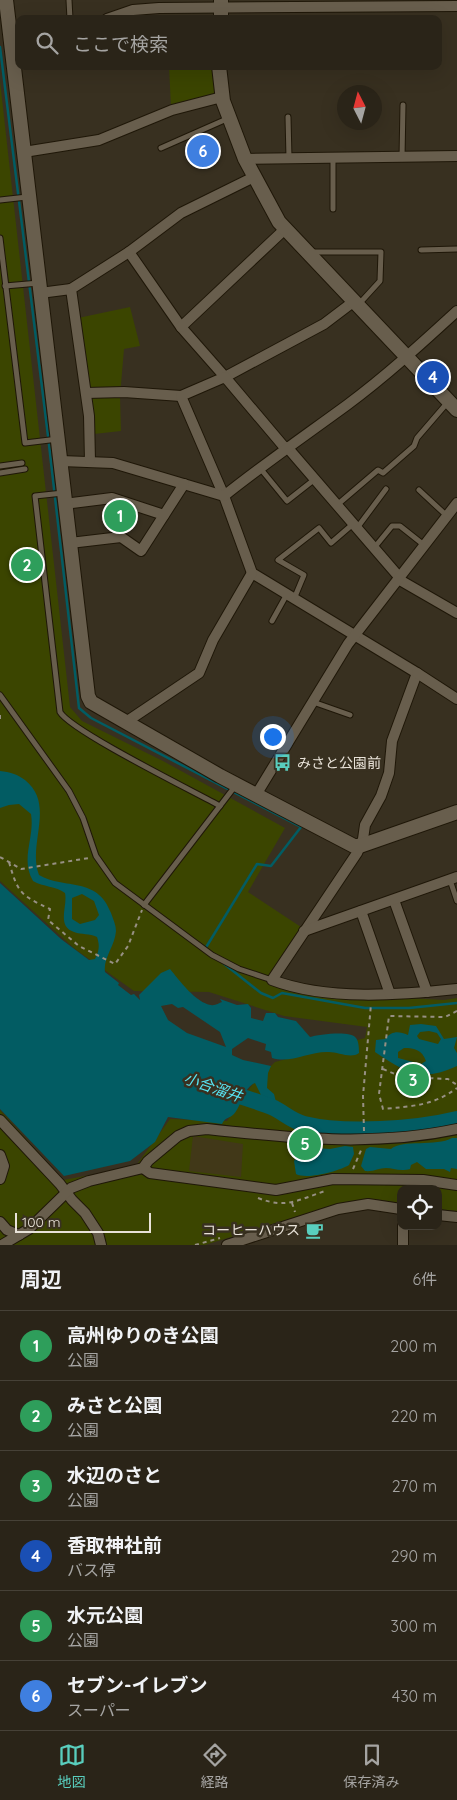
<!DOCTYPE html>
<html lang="ja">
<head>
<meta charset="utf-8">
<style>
	:root { --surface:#2a2418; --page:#363025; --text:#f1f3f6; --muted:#a5a4a2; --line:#464137; --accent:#59cebe }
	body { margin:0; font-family:Quicksand,"Noto Sans JP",sans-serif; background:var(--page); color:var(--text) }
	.controls { position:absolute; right:15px; bottom:15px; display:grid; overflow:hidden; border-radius:10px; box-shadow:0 5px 20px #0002 }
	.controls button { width:45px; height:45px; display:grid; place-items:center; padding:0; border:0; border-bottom:1px solid var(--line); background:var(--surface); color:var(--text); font:25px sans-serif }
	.compass { position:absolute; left:337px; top:85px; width:45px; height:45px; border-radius:50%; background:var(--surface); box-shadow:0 5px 20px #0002; rotate:354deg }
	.scale { position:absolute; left:15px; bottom:12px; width:136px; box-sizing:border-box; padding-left:5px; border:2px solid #e8e2d8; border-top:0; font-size:14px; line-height:18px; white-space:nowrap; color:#e8e2d8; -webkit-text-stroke:4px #383020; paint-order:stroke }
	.you { position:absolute; left:272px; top:736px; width:18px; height:18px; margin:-12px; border:4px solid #fff; border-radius:50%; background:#1a73e8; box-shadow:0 0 0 8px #1a73e833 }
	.badge { display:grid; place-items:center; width:32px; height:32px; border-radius:50%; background:var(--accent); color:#fff; font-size:16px; font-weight:700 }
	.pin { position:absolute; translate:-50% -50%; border:2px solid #fff; box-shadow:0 1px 5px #0006 }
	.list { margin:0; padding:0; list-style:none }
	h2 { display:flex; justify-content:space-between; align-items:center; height:65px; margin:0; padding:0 20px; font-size:21px }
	h2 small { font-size:16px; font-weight:400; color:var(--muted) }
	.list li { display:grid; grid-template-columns:32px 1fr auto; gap:15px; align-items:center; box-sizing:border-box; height:70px; padding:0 20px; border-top:1px solid var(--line) }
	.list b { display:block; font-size:19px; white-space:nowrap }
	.list p { margin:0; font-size:16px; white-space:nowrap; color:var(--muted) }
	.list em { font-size:16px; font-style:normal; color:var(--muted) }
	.icon { flex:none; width:28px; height:28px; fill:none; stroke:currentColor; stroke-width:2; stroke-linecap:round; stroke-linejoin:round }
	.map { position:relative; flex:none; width:457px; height:1245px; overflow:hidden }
	.search { position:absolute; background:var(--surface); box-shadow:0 5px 20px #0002; left:15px; right:15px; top:15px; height:55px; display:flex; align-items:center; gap:12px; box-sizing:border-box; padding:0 18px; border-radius:10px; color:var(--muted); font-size:19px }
	.sheet { height:485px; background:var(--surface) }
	nav { display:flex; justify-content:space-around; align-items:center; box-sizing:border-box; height:70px; border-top:1px solid var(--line); background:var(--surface); font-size:14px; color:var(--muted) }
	nav a { display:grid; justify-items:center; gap:2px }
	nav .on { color:var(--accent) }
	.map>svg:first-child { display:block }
	.green { fill:#3b4500 }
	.sand { fill:#413818 }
	.water { fill:#025c63; fill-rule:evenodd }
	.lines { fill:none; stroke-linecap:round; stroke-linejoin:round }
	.stream { stroke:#025c63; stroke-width:2.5 }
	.river { stroke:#025c63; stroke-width:16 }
	.lane-casing { stroke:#1f1708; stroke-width:7 }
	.street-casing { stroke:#1f1708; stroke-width:12 }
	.secondary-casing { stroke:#1f1708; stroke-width:16 }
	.path { stroke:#979083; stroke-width:2; stroke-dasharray:4 4; stroke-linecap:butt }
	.lane { stroke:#685e4d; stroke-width:5 }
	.street { stroke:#685e4d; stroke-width:10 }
	.secondary { stroke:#685e4d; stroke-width:14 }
	.labels { text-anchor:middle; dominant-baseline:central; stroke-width:5; stroke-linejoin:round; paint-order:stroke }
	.poi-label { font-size:14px; fill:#e8e2d8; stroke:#383020; text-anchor:start }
	.water-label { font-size:15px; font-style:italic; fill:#58e6f5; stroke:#383020 }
</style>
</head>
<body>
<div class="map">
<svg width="457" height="1245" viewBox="0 0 457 1245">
	<rect width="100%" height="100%" fill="#383020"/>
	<g class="green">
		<path d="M169 66H213L217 95 171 107Z"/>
		<path d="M0 81 70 707 82 721 163 761 285 828 248 892 301 927 268 977 369 996 444 1000 457 998V1211L438 1209V1189H401V1203L375 1199 340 1203 205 1245H0V1110L63 1180 135 1167 170 1119 227 1121 252 1085 275 1062 365 1038 367 1027 284 1016 209 992 134 991 75 949 0 881Z"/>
		<path d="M130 307 140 346 124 349 120 396 121 431 94 434 78 318Z"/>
		<path d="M113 502 128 506 122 525V536H116Z"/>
	</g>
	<path class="sand" d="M193 1136 243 1144 241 1177 189 1171Z"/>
	<g class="water">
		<path d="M0 771C10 772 17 774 25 780 56 805 27 844 39 875 65 890 97 876 111 913 113 919 116 925 116 931 115 946 103 958 105 972L119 983 118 985 131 995 134 994 140 1000 139 995 161 973 170 969C179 980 196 1003 211 1005 215 1006 219 1003 222 1002L220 999 237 1005 248 1004 251 1008V1018L263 1021 266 1013H275L278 1017 296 1021 310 1037C318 1035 350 1030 356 1038 359 1041 359 1050 359 1053 351 1059 338 1052 329 1052 309 1051 291 1064 272 1058L271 1052 265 1050 266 1044 248 1038 232 1049V1055L243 1060 271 1066 268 1073 267 1088 274 1094 277 1106 272 1108 265 1103 255 1083C243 1088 242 1105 234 1114 229 1119 225 1117 222 1124L168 1117 155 1142 130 1161 64 1176 0 1109V883L61 939 89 960 95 959C99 951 100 946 97 937 89 933 82 935 74 932 56 926 68 906 65 893 56 886 43 887 33 881 20 858 35 838 31 814L19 804 9 805 0 808ZM82 894 94 901 99 915 95 920 80 924 72 919V898ZM172 1004 178 1008 183 1007 220 1032 226 1047 187 1033 168 1020 161 1006Z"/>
		<path d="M421 1024 436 1026 444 1039 457 1037 454 1048 457 1053V1066C420 1083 405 1072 375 1052L376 1040 385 1039C392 1031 398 1031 408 1035L410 1025ZM429 1031 437 1033 441 1039 438 1044 419 1039 417 1036 420 1032ZM404 1048C415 1048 422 1050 426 1061L421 1064 398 1058V1052Z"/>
		<path d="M452 1138H457V1169L451 1168 450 1172 444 1169H426L417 1162 411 1165 410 1169C400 1172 393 1168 386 1168 379 1168 373 1172 365 1171L361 1166 366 1149 370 1147 391 1149C403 1139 436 1147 452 1138Z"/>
		<path d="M345 1146 353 1147 354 1154 349 1165C339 1171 307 1180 296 1174L294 1161 304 1147 330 1149Z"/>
	</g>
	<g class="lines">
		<g class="stream">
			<path d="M0 47 48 436 79 708 91 718 301 827 271 866 257 864 205 949"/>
			<path d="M223 963 261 993 273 998 282 993 365 1008H409L457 1003"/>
		</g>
		<path class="river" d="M223 1091C239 1096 257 1101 274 1108 284 1113 292 1121 304 1124 345 1134 416 1129 457 1119"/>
		<defs>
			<g id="lane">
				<path d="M69 0 70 19"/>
				<path d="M288 117 289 158"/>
				<path d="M161 148 229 118"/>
				<path d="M402 157 403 105"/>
				<path d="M0 200 27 197"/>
				<path d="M333 209V158"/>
				<path d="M0 238 25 443 58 439"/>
				<path d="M421 250 457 249"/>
				<path d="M310 252H381L380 281 359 304"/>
				<path d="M5 286 39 283"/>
				<path d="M0 466 22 463"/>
				<path d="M260 468 287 501 315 479"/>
				<path d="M0 473 25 469"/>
				<path d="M419 490 447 516"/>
				<path d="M63 493 35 496 60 712C71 731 193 791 220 806"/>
				<path d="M337 505 378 470 383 473 414 446 417 438 448 402"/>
				<path d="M357 528 386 489"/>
				<path d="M374 548 392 526H400L424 545"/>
				<path d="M294 599 304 575 278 560 319 528 331 543 353 524"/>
				<path d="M272 621 287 594"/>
				<path d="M0 695 69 791 83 818 96 856 115 883 212 955 239 969 272 980"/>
				<path d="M313 702 350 715"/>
				<path d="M450 880 457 901"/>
				<path d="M144 905 236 785"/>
			</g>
			<g id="street">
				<path d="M107 19 133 10 159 8 457 6"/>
				<path d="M24 152 99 140 172 110 222 97"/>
				<path d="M245 159 457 156"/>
				<path d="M129 252 181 327 225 377 324 324 353 302"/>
				<path d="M40 293 71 289"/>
				<path d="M181 327 285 229"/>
				<path d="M86 393 124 392 181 396"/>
				<path d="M287 447 400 578"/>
				<path d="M285 448 225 377 181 396 224 496 252 573 417 673 392 741 389 773 381 796 365 825 363 839 357 853 272 980C327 1001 400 995 457 989"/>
				<path d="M61 461 113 463 224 496C264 464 306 435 347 405 386 376 421 344 457 311"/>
				<path d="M90 461 89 416 71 289 129 252 181 213 254 177"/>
				<path d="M64 504 112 498 164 515"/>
				<path d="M70 543 121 537 141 551 184 484"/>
				<path d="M398 579 457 613"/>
				<path d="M417 673 457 699"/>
				<path d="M126 722 199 673 213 640 252 573"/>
				<path d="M256 795 348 644 457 503"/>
				<path d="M394 900 427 992"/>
				<path d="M361 911 390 994"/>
				<path d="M304 931 457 877"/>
				<path d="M0 1120 60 1184 72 1200 85 1213 98 1233 101 1245"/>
				<path d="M0 1155 4 1166 0 1179"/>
				<path d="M143 1168 150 1173 276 1190 333 1179 423 1180 457 1185"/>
				<path d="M438 1215 457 1217"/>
				<path d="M0 1222 7 1230 19 1235"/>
				<path d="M2 1245 29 1229 71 1188 89 1181 143 1168 148 1161 178 1136 189 1131 207 1129C290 1138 374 1147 457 1129"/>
				<path d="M227 1245 338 1209 368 1204 401 1209"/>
				<path d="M403 1245V1226"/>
			</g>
			<g id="secondary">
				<path d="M6 0 88 696 91 702 220 776 354 846H360L457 812"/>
				<path d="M221 19V0"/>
				<path d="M219 66 223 101 245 159 279 222 457 410"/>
			</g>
		</defs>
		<use href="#lane" class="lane-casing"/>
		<use href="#street" class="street-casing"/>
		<use href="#secondary" class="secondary-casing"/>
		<g class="path">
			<path d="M0 715V719"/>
			<path d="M0 857 21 869 89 858"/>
			<path d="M9 862C18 893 20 895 50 909L48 920 79 946 115 964 128 946 142 910"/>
			<path d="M457 1011 445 1017 389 1016 379 1094 383 1109C412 1106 433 1106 457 1088"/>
			<path d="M383 1069 402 1077 448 1079 457 1085"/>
			<path d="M364 1131 363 1096 371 1004"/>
			<path d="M353 1169 362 1148"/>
			<path d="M258 1198C286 1209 298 1200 325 1191"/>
			<path d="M292 1203 295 1212"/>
			<path d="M195 1245 220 1238"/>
		</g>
		<use href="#lane" class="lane"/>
		<use href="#street" class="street"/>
		<use href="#secondary" class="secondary"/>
	</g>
	<defs>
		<symbol id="bus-bare" viewBox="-9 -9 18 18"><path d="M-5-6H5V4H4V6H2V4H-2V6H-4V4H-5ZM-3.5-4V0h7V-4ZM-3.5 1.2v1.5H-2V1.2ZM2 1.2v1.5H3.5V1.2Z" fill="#59cebe" stroke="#383020" stroke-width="2.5" paint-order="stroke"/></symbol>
		<symbol id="cafe-bare" viewBox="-9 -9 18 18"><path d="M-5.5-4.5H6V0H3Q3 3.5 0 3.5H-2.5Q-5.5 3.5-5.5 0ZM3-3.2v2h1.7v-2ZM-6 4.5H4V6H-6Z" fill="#59cebe" stroke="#383020" stroke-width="2.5" paint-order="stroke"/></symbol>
	</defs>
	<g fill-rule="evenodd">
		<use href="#bus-bare" x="270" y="750" width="25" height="25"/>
		<use href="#cafe-bare" x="302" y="1218" width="25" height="25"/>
	</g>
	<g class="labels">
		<g class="poi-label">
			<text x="297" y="763">みさと公園前</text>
			<text x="300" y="1230" text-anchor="end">コーヒーハウス</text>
		</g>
		<g class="water-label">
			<text transform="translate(213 1087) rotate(19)">小合溜井</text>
		</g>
	</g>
</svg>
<div class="controls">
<button><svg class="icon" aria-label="locate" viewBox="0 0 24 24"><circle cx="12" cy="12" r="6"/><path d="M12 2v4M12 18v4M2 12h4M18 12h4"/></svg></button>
</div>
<svg class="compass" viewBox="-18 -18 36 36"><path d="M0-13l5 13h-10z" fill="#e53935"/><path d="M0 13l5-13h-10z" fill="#a5a4a2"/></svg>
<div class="scale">100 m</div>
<div class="you"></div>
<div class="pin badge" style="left:120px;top:516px;background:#2e9e5b">1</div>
<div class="pin badge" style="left:27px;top:565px;background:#2e9e5b">2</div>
<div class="pin badge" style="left:413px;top:1080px;background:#2e9e5b">3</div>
<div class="pin badge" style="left:433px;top:377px;background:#1a4fb4">4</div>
<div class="pin badge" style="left:305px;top:1144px;background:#2e9e5b">5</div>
<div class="pin badge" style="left:203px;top:151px;background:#3f7fe0">6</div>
<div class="search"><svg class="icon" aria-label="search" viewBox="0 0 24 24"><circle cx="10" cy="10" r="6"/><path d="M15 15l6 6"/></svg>ここで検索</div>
</div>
<section class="sheet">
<h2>周辺<small>6件</small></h2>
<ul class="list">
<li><span class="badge" style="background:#2e9e5b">1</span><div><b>高州ゆりのき公園</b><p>公園</p></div><em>200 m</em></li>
<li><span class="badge" style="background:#2e9e5b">2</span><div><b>みさと公園</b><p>公園</p></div><em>220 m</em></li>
<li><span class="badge" style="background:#2e9e5b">3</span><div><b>水辺のさと</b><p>公園</p></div><em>270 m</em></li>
<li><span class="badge" style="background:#1a4fb4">4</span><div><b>香取神社前</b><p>バス停</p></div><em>290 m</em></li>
<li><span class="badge" style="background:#2e9e5b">5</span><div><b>水元公園</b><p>公園</p></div><em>300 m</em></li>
<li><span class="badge" style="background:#3f7fe0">6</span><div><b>セブン-イレブン</b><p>スーパー</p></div><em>430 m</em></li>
</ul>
</section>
<nav>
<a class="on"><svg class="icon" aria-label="map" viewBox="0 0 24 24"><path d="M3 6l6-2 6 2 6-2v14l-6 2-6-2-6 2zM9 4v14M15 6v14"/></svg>地図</a>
<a><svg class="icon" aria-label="directions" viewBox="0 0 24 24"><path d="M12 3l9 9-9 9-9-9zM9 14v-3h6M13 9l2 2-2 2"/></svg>経路</a>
<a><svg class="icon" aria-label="saved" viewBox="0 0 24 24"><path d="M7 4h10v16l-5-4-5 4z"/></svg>保存済み</a>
</nav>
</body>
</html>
